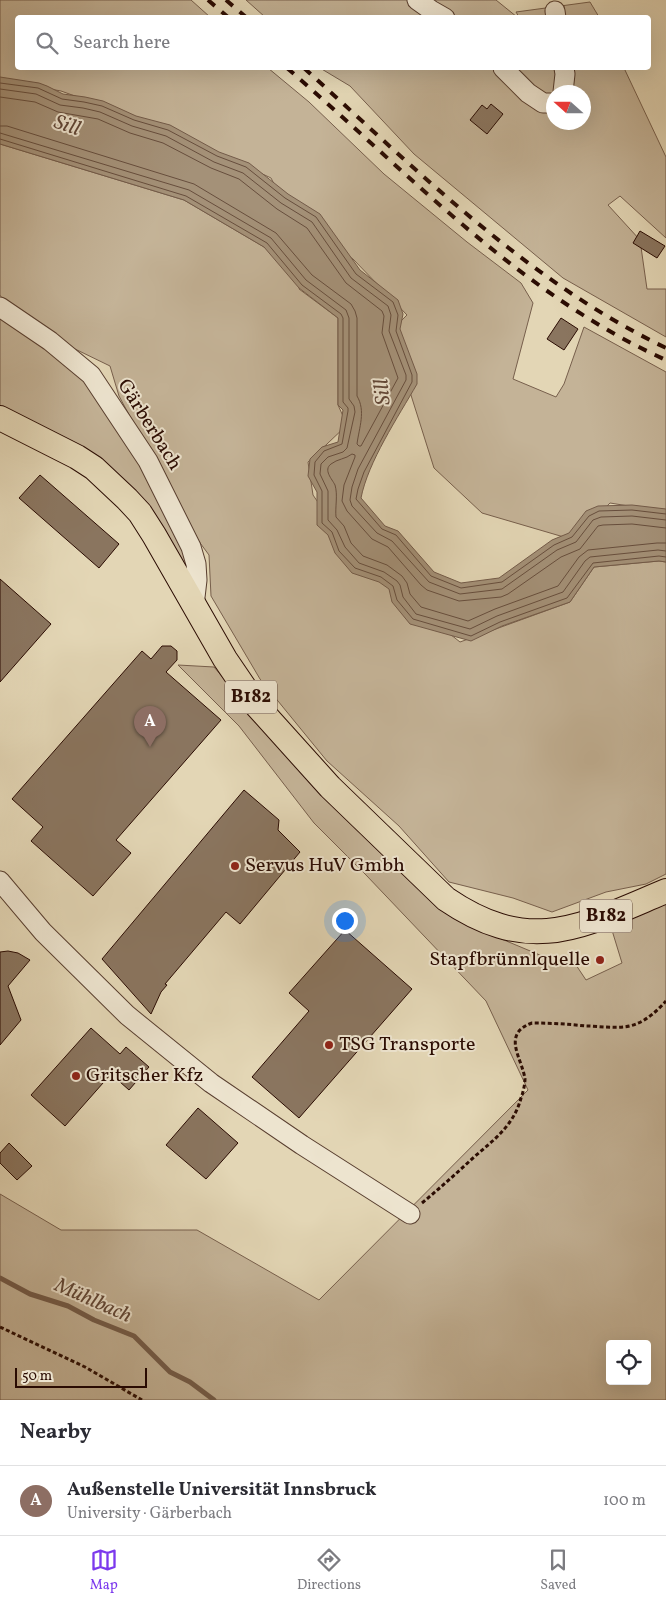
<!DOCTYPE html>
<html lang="en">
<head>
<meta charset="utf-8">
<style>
	:root { --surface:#fff; --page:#f2f2f3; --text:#2b2b33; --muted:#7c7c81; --line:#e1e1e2; --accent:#7c3aed }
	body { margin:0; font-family:Vollkorn,serif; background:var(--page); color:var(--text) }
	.controls { position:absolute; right:15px; bottom:15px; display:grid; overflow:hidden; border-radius:5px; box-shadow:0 5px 20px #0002 }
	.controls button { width:45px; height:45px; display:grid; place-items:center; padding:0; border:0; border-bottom:1px solid var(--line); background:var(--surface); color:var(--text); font:25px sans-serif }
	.compass { position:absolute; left:546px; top:85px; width:45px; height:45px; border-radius:50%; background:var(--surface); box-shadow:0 5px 20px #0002; rotate:291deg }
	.scale { position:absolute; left:15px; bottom:12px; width:132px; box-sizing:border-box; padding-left:5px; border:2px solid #2a0b02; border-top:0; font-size:14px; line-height:18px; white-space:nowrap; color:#2a0b02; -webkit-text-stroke:4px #ede4cf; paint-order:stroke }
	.you { position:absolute; left:344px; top:920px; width:18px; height:18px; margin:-12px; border:4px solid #fff; border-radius:50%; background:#1a73e8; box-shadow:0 0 0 8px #1a73e833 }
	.badge { display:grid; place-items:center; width:32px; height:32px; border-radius:50%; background:var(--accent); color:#fff; font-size:16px; font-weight:700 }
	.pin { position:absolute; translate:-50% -41px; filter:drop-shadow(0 1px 2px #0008) }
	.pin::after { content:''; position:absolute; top:26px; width:18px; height:15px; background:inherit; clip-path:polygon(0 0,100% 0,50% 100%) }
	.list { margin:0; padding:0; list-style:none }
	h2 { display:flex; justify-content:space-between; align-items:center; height:65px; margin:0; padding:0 20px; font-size:21px }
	h2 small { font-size:16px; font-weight:400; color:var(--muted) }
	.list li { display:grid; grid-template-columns:32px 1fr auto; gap:15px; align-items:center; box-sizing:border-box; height:70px; padding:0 20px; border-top:1px solid var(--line) }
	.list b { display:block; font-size:19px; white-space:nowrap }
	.list p { margin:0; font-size:16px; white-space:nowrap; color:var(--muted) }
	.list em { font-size:16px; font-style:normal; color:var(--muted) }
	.icon { flex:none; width:28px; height:28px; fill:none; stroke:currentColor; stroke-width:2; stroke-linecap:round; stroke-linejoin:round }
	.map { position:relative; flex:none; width:666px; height:1400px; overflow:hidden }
	.search { position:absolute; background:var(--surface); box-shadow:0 5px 20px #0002; left:15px; right:15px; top:15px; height:55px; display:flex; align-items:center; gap:12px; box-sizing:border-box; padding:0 18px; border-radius:5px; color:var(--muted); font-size:19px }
	.sheet { height:135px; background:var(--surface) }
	nav { display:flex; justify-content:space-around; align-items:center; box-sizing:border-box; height:70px; border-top:1px solid var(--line); background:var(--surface); font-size:14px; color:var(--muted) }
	nav a { display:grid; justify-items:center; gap:2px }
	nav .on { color:var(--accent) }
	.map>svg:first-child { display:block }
	.green { fill:#c4b397; stroke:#775f4c; fill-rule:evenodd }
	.water { fill:#a49178; stroke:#735b49 }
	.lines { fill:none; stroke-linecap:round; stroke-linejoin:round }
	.shore { stroke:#674e3d; stroke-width:1 }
	.stream { stroke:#735b49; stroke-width:5 }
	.building { fill:#8a755f; stroke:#2a0b02 }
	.minor-casing { stroke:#583e2f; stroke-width:21 }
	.major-casing { stroke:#2a0b02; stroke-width:26 }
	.path { stroke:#2a0b02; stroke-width:3; stroke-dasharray:4 2.5; stroke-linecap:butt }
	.minor { stroke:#ede4cf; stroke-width:19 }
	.major { stroke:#e3d6b5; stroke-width:24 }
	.rail { stroke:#2a0b02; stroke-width:4; stroke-dasharray:9 9; stroke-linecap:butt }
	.poi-dot { fill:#8f2418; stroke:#ede4cf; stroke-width:2 }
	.labels { text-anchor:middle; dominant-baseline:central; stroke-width:4; stroke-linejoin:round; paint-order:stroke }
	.shield { fill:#ede4cf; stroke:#644c40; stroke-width:1 }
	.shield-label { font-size:19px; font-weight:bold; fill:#2a0b02 }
	.street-label { font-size:20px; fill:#2a0b02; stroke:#ede4cf }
	.poi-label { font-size:20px; fill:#2a0b02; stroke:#ede4cf; text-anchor:start }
	.water-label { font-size:21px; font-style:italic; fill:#614737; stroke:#ede4cf }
</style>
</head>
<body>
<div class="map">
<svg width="666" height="1400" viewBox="0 0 666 1400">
	<rect width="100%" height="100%" fill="#e3d6b5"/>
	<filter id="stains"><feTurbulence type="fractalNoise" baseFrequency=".004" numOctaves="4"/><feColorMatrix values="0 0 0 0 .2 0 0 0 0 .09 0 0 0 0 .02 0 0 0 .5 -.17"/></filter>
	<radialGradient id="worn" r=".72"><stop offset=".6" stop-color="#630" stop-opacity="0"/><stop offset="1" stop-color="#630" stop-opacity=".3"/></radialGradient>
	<g class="green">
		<path d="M0 0H191L210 17 18 18V68H268L309 102 384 174 467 242 521 283 533 303 513 379 556 397 564 384 584 327 666 372V512L610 503 574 540 482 513 434 468 410 392 396 326 407 315 353 259 289 213 271 178 167 129 61 91 0 80Z"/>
		<path d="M246 0H496L517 17H265Z"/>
		<path d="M590 2 599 17H519L516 12Z"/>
		<path d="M320 68H624L666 157V238L620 196 608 205 640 240 647 289H666V337L563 278 414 154 350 86ZM554 92H584V122H554Z"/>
		<path d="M0 144 184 200 264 247 302 278 299 289 338 318V405L347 425 308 462 313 495 358 561 460 642 570 602 594 567 659 561 666 562V874L646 884 606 892 552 912 513 898 449 882 399 826 327 761 260 679 211 596 209 555 192 532 119 396 110 366 73 348 9 309 0 295Z"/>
		<path d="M0 312 76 367 129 438 189 561 184 569 30 420 0 406Z"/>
		<path d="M178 665 214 667 268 731 468 925 547 958 572 959 586 980 622 963 611 927 666 904V1400H0V1194L61 1230H197L319 1300 528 1090 486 1001 366 875 314 823 239 726ZM610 1344H647V1381H610Z"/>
	</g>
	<path class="water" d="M0 77 39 83 47 86 63 94 85 97 103 101 136 116 170 125 219 152 249 163 288 194 320 214 360 270 398 300 403 314 400 329 417 374V384C398 417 368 462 361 498L385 526 398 531 434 572 461 583 499 578 552 540 569 533 586 511 598 506 632 505 666 509V562L659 561 594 567 570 602 502 626 471 641 410 624 392 602 389 589 379 582 352 573 335 553 328 535 317 525V492L308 476 310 459 322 447 338 442 343 410 338 405V318L299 288 264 247 184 200 0 144Z"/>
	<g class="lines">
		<g class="shore">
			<path d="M0 83 38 88 62 99 84 102 102 106 134 120 168 130 217 156 246 167 285 198 316 217 356 274 393 302 398 315 396 331 412 375V382L364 472 358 489 356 499 382 529 396 535 431 576 461 588 502 582 554 545 572 537 589 516 599 511 632 510 666 514"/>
			<path d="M0 89 36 94 60 105 83 108 100 112 132 126 166 136 214 162 243 173 281 203 312 222 351 278 388 306 391 315 389 331 406 375V380L358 469 352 487 350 500 352 506 377 533 392 541 429 582 460 594 502 589 557 550 576 542 593 520 601 517 632 516 666 520"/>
			<path d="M0 97 35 102 58 112 98 119 130 133 163 143 211 168 239 179 277 209 307 228 346 283 382 311 384 316 382 333 398 378 361 446H359L357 444C359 428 366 411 357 396V318L355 311 351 304 312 275 276 233 194 184 7 126H0"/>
			<path d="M0 133 189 190 271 238 306 280 346 310 349 318V399L354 406 355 412 347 448 343 452 328 457 321 464 320 474 328 491V520L337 530 345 547 359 563 384 572 397 581 400 585 403 597 416 614 470 629 497 616 563 592 585 561 590 557 658 550 666 551"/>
			<path d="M0 139 186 196 267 243 302 285 341 314 343 318V402L348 408V411L342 444 324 451 315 462 314 475 322 491V523L332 532 339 551 355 568 381 577 393 586 397 600 413 619 471 636 500 622 567 598 593 563 659 556 666 557"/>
			<path d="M666 528 632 524 603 525 598 526 580 549 561 557 508 594 501 597 459 601 427 590 421 585 388 547 372 539 347 511 342 501 344 485 355 457V455L352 454C346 459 337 459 331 464 323 470 332 479 335 485 338 495 335 507 336 517L344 526 351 543 363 556 387 565 402 576 407 583 410 594 421 607 468 621 495 609 558 586 579 557 588 550 657 543H666"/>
		</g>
		<path class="stream" d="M0 1278 30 1294 68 1306 94 1320 134 1336 170 1372 190 1382 214 1400"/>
	</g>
	<g class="building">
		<path d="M491 104 503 114 487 134 470 120 482 105 487 109Z"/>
		<path d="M640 231 665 246 657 258 633 243Z"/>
		<path d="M561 318 578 329 564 350 547 339Z"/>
		<path d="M40 475 119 544 99 568 19 498Z"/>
		<path d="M0 579 51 624 0 682Z"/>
		<path d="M162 646H171L177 651V660L166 672 221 720 116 840 131 853 93 896 31 841 43 827 12 799 142 651 151 659Z"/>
		<path d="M244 790 279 820 278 830 300 852 240 924 226 912 165 984 167 985 161 992 151 1014 102 959Z"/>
		<path d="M345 930 412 989 299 1118 252 1077 309 1011 289 993Z"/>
		<path d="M8 951 18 953 30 960 8 986 21 1020 0 1045V952Z"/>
		<path d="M91 1028 120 1054 126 1047 149 1067 129 1090 111 1074 65 1126 31 1095Z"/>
		<path d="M198 1108 238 1143 206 1179 166 1145Z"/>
		<path d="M9 1143 32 1166 17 1180 0 1163V1153Z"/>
	</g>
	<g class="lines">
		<defs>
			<g id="minor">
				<path d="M417 0 431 10 445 18"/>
				<path d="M555 11 556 18"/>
				<path d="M503 68 528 93 543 103H554"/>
				<path d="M563 92 565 74 564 68"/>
				<path d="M0 307 50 341 91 375 148 461 191 547 196 564 197 580 194 606"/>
				<path d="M0 881 43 932 127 1015 211 1083 302 1145 410 1214"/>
			</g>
			<path id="major" d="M0 418 77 457 94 468 127 499 140 513 154 535 225 659 257 706 330 787 446 899C531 957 582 926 666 891"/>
		</defs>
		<use href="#minor" class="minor-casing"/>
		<use href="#major" class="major-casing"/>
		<g class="path">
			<path d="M422 1203C440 1188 457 1173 474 1157 494 1140 514 1125 521 1098 523 1093 525 1084 525 1079 522 1058 501 1034 532 1023 550 1023 568 1024 586 1026 601 1026 621 1030 636 1024 647 1020 658 1010 666 1001"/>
			<path d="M0 1327 85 1367 142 1400"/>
		</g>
		<use href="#minor" class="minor"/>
		<use href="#major" class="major"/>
		<g class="rail">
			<path d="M208 0 229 18"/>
			<path d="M226 0 247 18"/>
			<path d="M287 68C407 171 519 294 666 360"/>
			<path d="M304 68C417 170 527 281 666 348"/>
		</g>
	</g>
	<g class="poi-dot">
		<circle cx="235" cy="866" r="5"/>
		<circle cx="600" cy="960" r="5"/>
		<circle cx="329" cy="1045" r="5"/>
		<circle cx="76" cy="1076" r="5"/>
	</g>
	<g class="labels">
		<g class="shield">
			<rect x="225" y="680.5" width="52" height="33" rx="4"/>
			<rect x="580" y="899.5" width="52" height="33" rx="4"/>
		</g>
		<g class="shield-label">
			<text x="251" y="697">B182</text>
			<text x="606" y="916">B182</text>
		</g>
		<g class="street-label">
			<text transform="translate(149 425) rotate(58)">Gärberbach</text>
		</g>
		<g class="poi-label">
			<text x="245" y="866">Servus HuV Gmbh</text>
			<text x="590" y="960" text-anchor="end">Stapfbrünnlquelle</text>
			<text x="339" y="1045">TSG Transporte</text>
			<text x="86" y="1076">Gritscher Kfz</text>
		</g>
		<g class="water-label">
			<text transform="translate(67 126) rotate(19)">Sill</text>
			<text transform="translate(383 392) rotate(-96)">Sill</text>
			<text transform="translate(93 1301) rotate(24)">Mühlbach</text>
		</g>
	</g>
	<rect width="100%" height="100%" filter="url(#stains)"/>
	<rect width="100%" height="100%" fill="url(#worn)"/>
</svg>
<div class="controls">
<button><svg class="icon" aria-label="locate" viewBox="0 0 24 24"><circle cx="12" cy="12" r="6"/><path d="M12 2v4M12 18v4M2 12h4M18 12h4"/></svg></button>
</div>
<svg class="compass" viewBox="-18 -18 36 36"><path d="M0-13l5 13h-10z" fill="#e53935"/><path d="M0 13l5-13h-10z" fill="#7c7c81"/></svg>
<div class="scale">50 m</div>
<div class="you"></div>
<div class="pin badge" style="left:150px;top:747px;background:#8d6e63">A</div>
<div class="search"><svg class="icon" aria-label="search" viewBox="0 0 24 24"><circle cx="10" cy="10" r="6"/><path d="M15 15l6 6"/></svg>Search here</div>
</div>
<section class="sheet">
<h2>Nearby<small></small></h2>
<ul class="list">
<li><span class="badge" style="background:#8d6e63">A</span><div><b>Außenstelle Universität Innsbruck</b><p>University · Gärberbach</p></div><em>100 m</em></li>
</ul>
</section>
<nav>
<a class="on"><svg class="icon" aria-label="map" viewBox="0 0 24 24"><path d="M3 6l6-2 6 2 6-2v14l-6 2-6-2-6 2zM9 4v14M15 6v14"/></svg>Map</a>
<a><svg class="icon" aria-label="directions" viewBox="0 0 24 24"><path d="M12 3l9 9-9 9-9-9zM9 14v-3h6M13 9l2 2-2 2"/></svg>Directions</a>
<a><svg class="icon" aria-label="saved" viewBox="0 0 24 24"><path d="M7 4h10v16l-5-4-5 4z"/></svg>Saved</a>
</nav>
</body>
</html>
